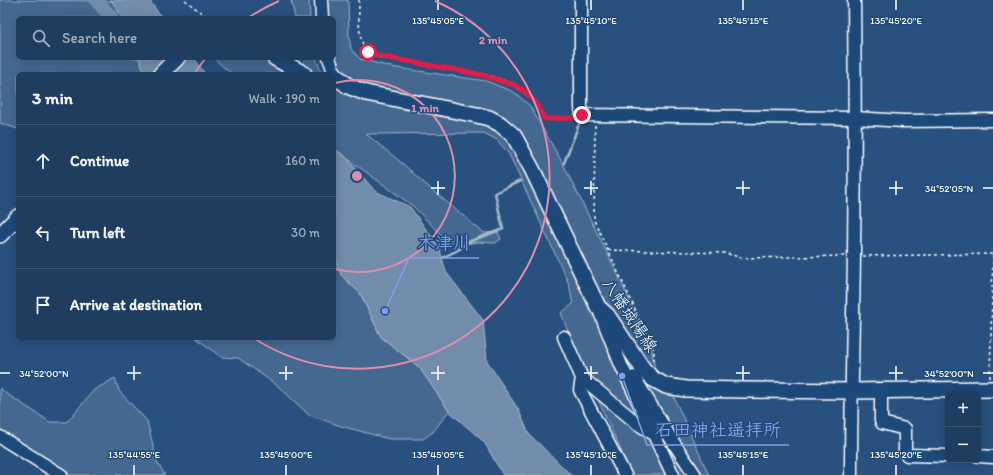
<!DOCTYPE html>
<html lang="en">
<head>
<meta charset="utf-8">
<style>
	:root { --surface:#1e3d5f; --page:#2b4868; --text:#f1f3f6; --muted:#a1aebd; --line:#3c5674 }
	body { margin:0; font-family:Itim,"Klee One",sans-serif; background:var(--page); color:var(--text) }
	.controls { position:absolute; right:12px; bottom:12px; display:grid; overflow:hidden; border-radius:6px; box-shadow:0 2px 10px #0003 }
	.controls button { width:36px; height:36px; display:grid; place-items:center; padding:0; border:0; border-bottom:1px solid var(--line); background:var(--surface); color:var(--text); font:20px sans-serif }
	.stop { position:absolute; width:12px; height:12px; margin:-9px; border:3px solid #e11d48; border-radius:50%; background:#fff }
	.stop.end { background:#e11d48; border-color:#fff; box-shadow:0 1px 4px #0008 }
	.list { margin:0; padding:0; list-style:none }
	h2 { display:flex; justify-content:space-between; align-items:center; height:52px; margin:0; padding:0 16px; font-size:17px }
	h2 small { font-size:13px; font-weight:400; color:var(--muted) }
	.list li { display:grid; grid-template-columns:26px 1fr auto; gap:12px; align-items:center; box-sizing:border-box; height:72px; padding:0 16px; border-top:1px solid var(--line) }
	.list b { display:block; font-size:15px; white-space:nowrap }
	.list em { font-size:13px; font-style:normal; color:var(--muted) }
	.icon { flex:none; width:22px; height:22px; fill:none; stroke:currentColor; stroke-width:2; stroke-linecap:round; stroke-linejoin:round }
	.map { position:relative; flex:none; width:993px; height:475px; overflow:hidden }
	.search { position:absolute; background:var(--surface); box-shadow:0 2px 10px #0003; left:16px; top:16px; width:320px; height:44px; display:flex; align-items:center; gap:10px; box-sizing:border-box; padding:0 14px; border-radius:6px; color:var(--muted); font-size:15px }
	.panel { position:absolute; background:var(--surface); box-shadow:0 2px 10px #0003; left:16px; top:72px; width:320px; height:268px; border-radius:6px }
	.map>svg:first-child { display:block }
	.green { fill:#446890; stroke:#a2b4c8 }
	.water { fill:#718dab; stroke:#aabbcd }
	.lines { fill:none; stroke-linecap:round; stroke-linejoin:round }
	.stream { stroke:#aabbcd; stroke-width:2.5 }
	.river { stroke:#718dab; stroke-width:14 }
	.minor-casing { stroke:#fff; stroke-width:15 }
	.major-casing { stroke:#fff; stroke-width:18 }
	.path { stroke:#fff; stroke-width:1.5; stroke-dasharray:3 3; stroke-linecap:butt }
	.minor { stroke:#1f4a7a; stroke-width:12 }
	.major { stroke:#1f4a7a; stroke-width:15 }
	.route { stroke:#e11d48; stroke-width:5 }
	.ticks { fill:none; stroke:#fff; stroke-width:1.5 }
	.ring { fill:none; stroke:#e08cad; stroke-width:2 }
	.labels { text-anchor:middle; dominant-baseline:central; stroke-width:3; stroke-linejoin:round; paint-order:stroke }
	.street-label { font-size:17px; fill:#fff; stroke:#1f4a7a }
	.ticks-label { font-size:10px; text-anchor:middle; fill:#fff; stroke:#1f4a7a; stroke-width:3; stroke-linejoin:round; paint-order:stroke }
	.centre { fill:#e08cad; stroke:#1f4a7a; stroke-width:2 }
	.ring-label { font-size:12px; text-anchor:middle; font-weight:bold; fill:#e08cad; stroke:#1f4a7a; stroke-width:3; stroke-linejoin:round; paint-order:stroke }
	.leader { fill:none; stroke:#839eea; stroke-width:1.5 }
	.callout-dot { fill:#839eea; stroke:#1f4a7a; stroke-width:1.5 }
	.callout-label { font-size:18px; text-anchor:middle; font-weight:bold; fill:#839eea; stroke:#1f4a7a; stroke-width:3; stroke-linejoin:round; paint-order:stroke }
</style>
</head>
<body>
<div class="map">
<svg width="993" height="475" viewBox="0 0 993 475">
	<rect width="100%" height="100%" fill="#28517f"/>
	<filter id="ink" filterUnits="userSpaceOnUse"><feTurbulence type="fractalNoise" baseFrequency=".025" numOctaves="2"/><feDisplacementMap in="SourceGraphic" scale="8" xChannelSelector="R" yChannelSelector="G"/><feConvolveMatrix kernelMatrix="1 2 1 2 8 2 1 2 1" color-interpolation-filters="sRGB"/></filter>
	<g filter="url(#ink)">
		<g class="green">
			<path d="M0 0 112 1 123 18H18V58H139L145 74H18V129L0 123Z"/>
			<path d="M291 0H309L310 18H295Z"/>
			<path d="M325 0H348L349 36 351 49 360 59 391 67 486 81 514 92 530 106 563 164 618 275 652 351 656 377 591 288 515 133 353 82 342 72 334 60V18H326Z"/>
			<path d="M213 58H269L299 74H232Z"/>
			<path d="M303 58H316L322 74C307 74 306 72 303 58Z"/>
			<path d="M334 86 482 119 508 136 585 294 644 425 584 374 561 313 573 304 569 284 509 154 497 140 484 133 366 134 403 164 432 190 484 233 498 232 501 239 495 243 478 242 452 246 413 206 334 149Z"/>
			<path d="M334 255 341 275 360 293 381 337 419 367 449 411 433 432 423 439H389L341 426 309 415 278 386 238 358 221 357 196 338H334Z"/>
			<path d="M608 323 672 393 709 475H677Z"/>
			<path d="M115 378 119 391 147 421 157 462 165 475H63L0 429V388L4 392 50 422H67L94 390Z"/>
			<path d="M595 393 649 440 666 475H632Z"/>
		</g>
		<g class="water">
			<path d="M110 0H149L162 18H123L112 1Z"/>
			<path d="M139 58H194L205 74H145Z"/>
			<path d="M334 149 345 156 375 191 410 207 439 247 446 272 483 320 487 361 518 409 529 434 571 475H503L484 442 449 411 419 367 381 337 360 293 341 275 334 255Z"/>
		</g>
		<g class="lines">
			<g class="stream">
				<path d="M564 163 579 124V121"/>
				<path d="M442 258 458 250 468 242 503 229 495 193 520 181"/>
			</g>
			<path class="river" d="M96 0 112 18"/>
			<defs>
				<g id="minor">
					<path d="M321 0 322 18"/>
					<path d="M581 0V108L582 115 855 118 903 121 993 120"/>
					<path d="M329 58 333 69 340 79"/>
					<path d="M599 310 621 365 673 475"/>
					<path d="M564 337 582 378 580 390 625 475"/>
					<path d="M634 377 673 442 695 475"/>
					<path d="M582 378 638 424 654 434"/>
					<path d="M881 390V421L882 423 905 429V453L907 455 948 456"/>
					<path d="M0 437 61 475"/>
					<path d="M978 456 993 457"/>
					<path d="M851 475C851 401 853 328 854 254 855 169 855 85 854 0"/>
				</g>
				<g id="major">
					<path d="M275 58 304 74"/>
					<path d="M161 74 177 58"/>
					<path d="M334 81 340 79 348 86 366 93 477 115 489 118 500 124 514 136 533 171 598 307 607 315 643 369 653 379 666 386 686 389 744 390 851 391 993 389"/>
					<path d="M0 235 18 217"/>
				</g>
			</defs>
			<use href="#minor" class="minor-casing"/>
			<use href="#major" class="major-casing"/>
			<g class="path">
				<path d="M185 0 208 18"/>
				<path d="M359 0C359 13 357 45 369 53 372 54 375 55 378 57 404 61 429 65 455 70 474 73 497 76 514 85 529 93 537 105 545 119L573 118"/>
				<path d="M595 125 594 220 654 350V364"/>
				<path d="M608 250 725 253 742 258 845 256"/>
				<path d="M863 256 993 254"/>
				<path d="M990 378 993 254"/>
			</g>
			<use href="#minor" class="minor"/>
			<use href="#major" class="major"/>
		</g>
	</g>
	<g class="lines" filter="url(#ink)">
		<path class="route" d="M368 52 378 56 478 74 514 85 524 91 535 102 545 119 577 118 582 115"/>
	</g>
	<path class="ticks" d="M438 0V10M591 0V10M743 0V10M896 0V10M438 181V195M591 181V195M743 181V195M896 181V195M431 188H445M584 188H598M736 188H750M889 188H903M983 188H993M134 366V380M286 366V380M438 366V380M591 366V380M743 366V380M896 366V380M0 373H10M127 373H141M279 373H293M431 373H445M584 373H598M736 373H750M889 373H903M983 373H993M134 465V475M286 465V475M438 465V475M591 465V475M743 465V475M896 465V475"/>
	<g class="ring">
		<path d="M335 83A96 96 0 1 1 335 269"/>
		<path d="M195 73A192 192 0 0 1 205 59M248 18A192 192 0 0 1 279 1M435 1A192 192 0 1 1 255 339"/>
	</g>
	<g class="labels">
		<g class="street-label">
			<text transform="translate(630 315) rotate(56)">八幡城陽線</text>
		</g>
	</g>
	<g class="ticks-label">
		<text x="438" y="24">135°45'05"E</text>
		<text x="591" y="24">135°45'10"E</text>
		<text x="743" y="24">135°45'15"E</text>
		<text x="896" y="24">135°45'20"E</text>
		<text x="949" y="192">34°52'05"N</text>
		<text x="44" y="377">34°52'00"N</text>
		<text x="949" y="377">34°52'00"N</text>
		<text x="134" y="458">135°44'55"E</text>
		<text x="286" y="458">135°45'00"E</text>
		<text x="438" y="458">135°45'05"E</text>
		<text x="591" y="458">135°45'10"E</text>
		<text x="743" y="458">135°45'15"E</text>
		<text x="896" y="458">135°45'20"E</text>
	</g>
	<circle cx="357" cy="176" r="6" class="centre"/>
	<g class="ring-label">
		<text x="493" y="44">2 min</text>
		<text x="425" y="112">1 min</text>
	</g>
	<path class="leader" d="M385 311L409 258H479M622 376L647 445H789"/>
	<g class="callout-dot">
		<circle cx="385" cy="311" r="4"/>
		<circle cx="622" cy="376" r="4"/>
	</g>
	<g class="callout-label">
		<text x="444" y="249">木津川</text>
		<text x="718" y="436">石田神社遥拝所</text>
	</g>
</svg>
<div class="controls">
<button>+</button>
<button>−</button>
</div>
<div class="stop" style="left:368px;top:52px"></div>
<div class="stop end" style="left:582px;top:115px"></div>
<div class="search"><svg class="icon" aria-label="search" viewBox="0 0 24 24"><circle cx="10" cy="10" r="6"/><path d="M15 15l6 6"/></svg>Search here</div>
<section class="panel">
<h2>3 min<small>Walk · 190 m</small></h2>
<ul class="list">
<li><svg class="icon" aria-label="ahead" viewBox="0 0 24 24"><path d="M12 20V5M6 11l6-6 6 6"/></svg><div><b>Continue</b></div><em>160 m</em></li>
<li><svg class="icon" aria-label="left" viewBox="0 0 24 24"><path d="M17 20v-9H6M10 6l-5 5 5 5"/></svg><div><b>Turn left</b></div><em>30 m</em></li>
<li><svg class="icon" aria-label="arrive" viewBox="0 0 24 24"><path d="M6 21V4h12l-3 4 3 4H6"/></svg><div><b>Arrive at destination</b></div></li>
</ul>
</section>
</div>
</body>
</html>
